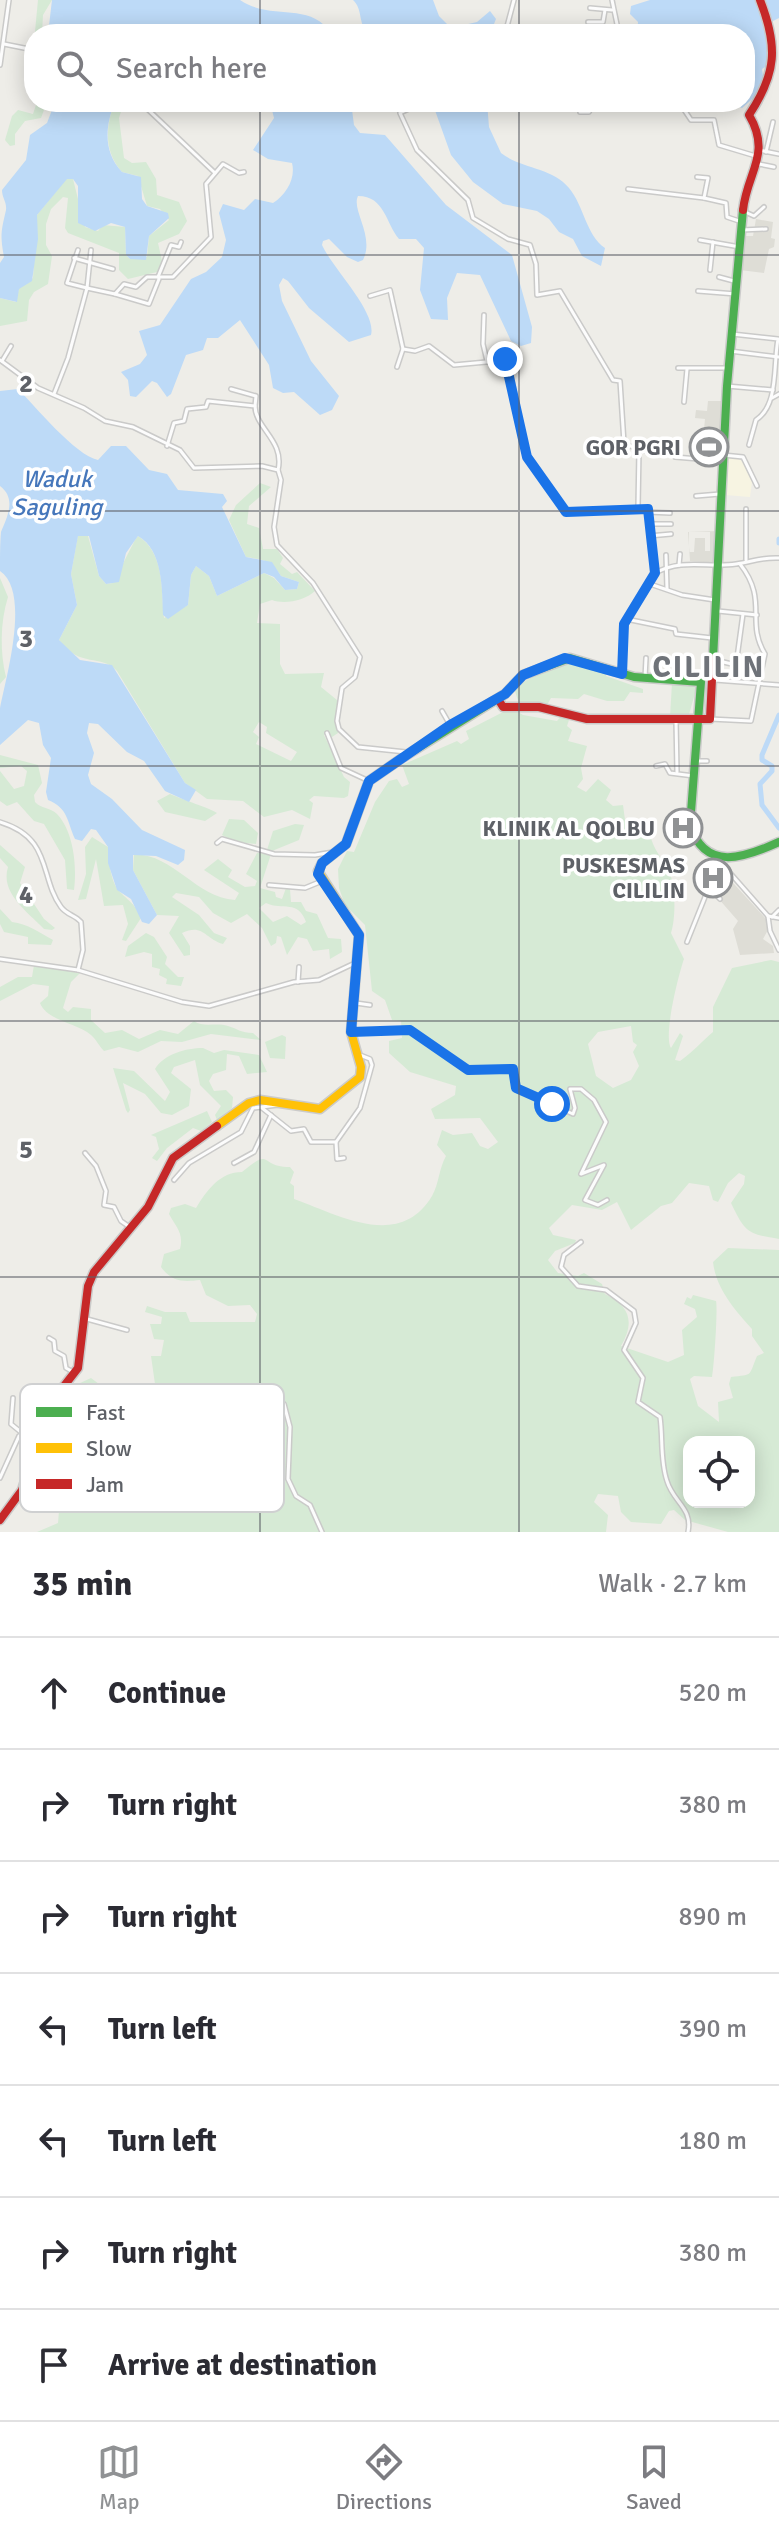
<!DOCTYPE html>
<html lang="en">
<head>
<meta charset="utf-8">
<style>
	:root { --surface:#fff; --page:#f2f2f3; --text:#2b2b33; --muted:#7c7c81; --line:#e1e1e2; --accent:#909294 }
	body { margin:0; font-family:Signika,sans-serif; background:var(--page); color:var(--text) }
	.controls { position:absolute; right:24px; bottom:24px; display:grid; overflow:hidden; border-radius:16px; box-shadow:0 4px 20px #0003 }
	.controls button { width:72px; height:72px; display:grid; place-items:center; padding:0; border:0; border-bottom:2px solid var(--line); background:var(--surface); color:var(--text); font:40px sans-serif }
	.stop { position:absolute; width:24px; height:24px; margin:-18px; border:6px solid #1a73e8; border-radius:50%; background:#fff }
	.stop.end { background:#1a73e8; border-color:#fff; box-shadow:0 2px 8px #0008 }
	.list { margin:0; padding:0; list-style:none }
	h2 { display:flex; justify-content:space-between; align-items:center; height:104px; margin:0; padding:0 32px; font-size:34px }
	h2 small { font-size:26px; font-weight:400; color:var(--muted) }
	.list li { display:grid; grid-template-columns:52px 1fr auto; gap:24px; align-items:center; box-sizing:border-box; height:112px; padding:0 32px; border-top:2px solid var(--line) }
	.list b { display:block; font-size:30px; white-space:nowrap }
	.list em { font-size:26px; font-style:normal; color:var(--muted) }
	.icon { flex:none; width:44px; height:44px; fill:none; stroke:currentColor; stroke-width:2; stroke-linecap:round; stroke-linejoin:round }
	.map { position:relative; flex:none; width:779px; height:1532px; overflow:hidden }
	.search { position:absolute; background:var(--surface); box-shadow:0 4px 20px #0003; left:24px; right:24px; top:24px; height:88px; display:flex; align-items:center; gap:20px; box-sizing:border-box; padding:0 28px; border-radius:32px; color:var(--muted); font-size:30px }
	.sheet { height:888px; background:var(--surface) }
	nav { display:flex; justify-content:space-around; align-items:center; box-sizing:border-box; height:112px; border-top:2px solid var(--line); background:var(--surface); font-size:22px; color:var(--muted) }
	nav a { display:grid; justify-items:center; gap:4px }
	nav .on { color:var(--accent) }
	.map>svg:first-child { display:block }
	.commercial { fill:#f7f4e2 }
	.education { fill:#deddd6; fill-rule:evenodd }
	.green { fill:#d6ead5; fill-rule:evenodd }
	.water { fill:#bddaf7 }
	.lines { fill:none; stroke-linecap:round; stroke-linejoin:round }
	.river { stroke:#bddaf7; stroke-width:5 }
	.street-casing { stroke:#cacac9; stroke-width:6 }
	.fast-casing { stroke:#cbcbca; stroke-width:11 }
	.slow-casing { stroke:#cbcbca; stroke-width:11 }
	.jam-casing { stroke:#cbcbca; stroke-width:11 }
	.street { stroke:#fcfcfc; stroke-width:3 }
	.fast { stroke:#4caf50; stroke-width:8 }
	.slow { stroke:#ffc107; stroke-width:8 }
	.jam { stroke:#c62828; stroke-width:8 }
	.route { stroke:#1a73e8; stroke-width:10 }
	.grid { fill:none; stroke:#5e6167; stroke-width:2; stroke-opacity:0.55 }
	.labels { text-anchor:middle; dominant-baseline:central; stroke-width:7; stroke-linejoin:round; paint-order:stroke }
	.poi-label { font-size:22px; font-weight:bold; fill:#5e6167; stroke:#fff; text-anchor:end }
	.water-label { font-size:24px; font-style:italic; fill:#4677bb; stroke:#fff }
	.district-label { font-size:30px; font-weight:bold; letter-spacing:2px; fill:#6f7379; stroke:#fff }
	.key { fill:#fff; stroke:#cfd0d1; stroke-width:2 }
	.key-label { font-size:22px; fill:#5e6167 }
	.grid-label { font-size:26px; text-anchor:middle; font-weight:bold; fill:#5e6167; stroke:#fff; stroke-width:7; stroke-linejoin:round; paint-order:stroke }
</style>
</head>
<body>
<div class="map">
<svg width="779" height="1532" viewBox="0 0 779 1532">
	<rect width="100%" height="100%" fill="#eeede8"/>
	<path class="commercial" d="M728 456 738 457 747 467 752 482 750 497 725 495Z"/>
	<g class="education">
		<path d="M756 219 773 222 771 238 775 239 774 247 769 249 764 273 740 270 743 236H753Z"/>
		<path d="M708 401H723L722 440 703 439 705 419 695 418 696 410 707 411Z"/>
		<path d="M717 531 716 563 690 561 688 532ZM689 532H710V551H705V538H695L694 552H689Z"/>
		<path d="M724 873 766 919 769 928 763 939 773 946 774 953 740 955 733 929 738 921 711 890Z"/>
	</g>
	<g class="green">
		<path d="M38 0H52L43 15 42 34H34V42Z"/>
		<path d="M37 102H47L41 118 25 121 15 134V145L10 146 5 140 12 116 18 110 33 114Z"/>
		<path d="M115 102H124L119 118 124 158 132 163 146 162 156 179 157 195 179 202 187 221 179 234 158 243 162 261 157 272 128 279 119 270V253L68 233 65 228 68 198 63 197 51 209 46 224V245L52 256 48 284 34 292 29 300 27 321 0 326V298L16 302 19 288 33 278 37 215 66 179H73L85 227 98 231 103 225 125 227 126 255 130 259 147 257 149 236 169 220 160 209 147 206 138 176 122 172C104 152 105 126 115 102Z"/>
		<path d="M260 483 271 487 249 506 247 524 259 528 263 549H277L283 558 280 564 292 574 297 572 315 591C306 600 285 605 272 600L260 604 257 623 280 624V664L285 674 324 673 321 687 337 700 338 733 332 737 327 733 324 735 344 777 350 782 348 796 344 798 314 796 309 800 313 803 310 819 292 810 264 817 243 801 207 799 185 783 117 671C101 653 80 669 59 640L77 605 71 574 78 535 88 536 99 576 106 584 113 583 135 540 138 536C165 553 161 591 164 618L188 605 191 575 196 566 209 576 217 596 264 573 274 578 285 590 297 589 299 582 281 576C271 560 264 560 246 557L229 520 236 505ZM259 722 267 727 266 733 297 752 291 761 256 744 259 737 253 732Z"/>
		<path d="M0 578 8 597C0 622 0 653 6 677L0 684Z"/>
		<path d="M561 659 606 672V676L643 689V693L630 692 624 701H607L584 694 578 699 551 698 547 705 536 704 534 709 520 707 514 688Z"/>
		<path d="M672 683 697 686 688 718 670 717Z"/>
		<path d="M511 708 523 715 557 721 562 715 570 717 567 726 572 730 568 741 587 746 581 768 583 779 577 787 586 792 598 779 611 790 606 800 613 806 623 805 625 820 636 829 649 828C651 846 659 854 668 869 676 884 676 917 671 933L684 959C679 973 663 1036 671 1048L680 1033 683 1036 675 1060 680 1061C693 1052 701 1042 713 1032V1007L732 968 771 960 779 962V1239C747 1234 745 1232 731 1203L744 1184 745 1176 739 1173 728 1183 718 1202 713 1200 709 1186 689 1183 672 1203 661 1206 631 1230 617 1202 602 1210 572 1205 549 1228 553 1235 576 1240 575 1243 555 1251 548 1260 558 1273 578 1276 584 1273 602 1284 605 1294C630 1306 635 1322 621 1346L668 1362 684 1355 682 1330 697 1317 695 1309 684 1304 687 1297 691 1299 693 1295 716 1301C718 1308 714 1368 712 1377L694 1376 690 1379 698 1406 719 1422 718 1402 733 1398 729 1384 731 1377C753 1374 748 1378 757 1356L764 1353 752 1336V1329C735 1310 716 1289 713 1262L728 1248 779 1250V1532H728L685 1520 674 1510 669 1511 661 1524 631 1522 621 1512 618 1496 598 1494 594 1502 608 1515 606 1532H37L58 1523 61 1486 69 1482 91 1485 106 1469V1451L70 1442C76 1421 65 1402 78 1384L91 1378 99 1384 97 1394C112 1411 129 1413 152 1418L168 1398 155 1384 151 1356H161L164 1340 154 1339 150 1324H161L162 1317 145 1312 147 1306 165 1312H186L190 1322H255L257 1314 250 1305 228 1306 206 1295 200 1280C183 1282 172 1282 161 1267L164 1254 180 1249C184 1233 176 1227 169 1214L171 1208 185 1204 196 1208C207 1190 220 1172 242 1172 273 1146 258 1167 290 1167L294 1172 290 1183 294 1186V1199C337 1214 399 1251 432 1196 439 1184 439 1168 446 1156L437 1145 442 1130 453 1135 472 1133 480 1146 488 1149 498 1142 480 1118 435 1119 431 1109 455 1095 456 1086 410 1072 389 1053V1041L402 1038 401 1021 392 1020 385 1000 372 991 365 925 345 905 339 888 338 869 347 851 354 852 375 802 389 781 397 779 402 787 409 784 402 765 457 741 461 744 469 739 466 731ZM631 1026 633 1042 637 1045 633 1052 639 1066 631 1080 613 1088 596 1076 588 1044 598 1032ZM161 1442 170 1443 172 1450 166 1464 173 1472 166 1494 155 1491 154 1483 147 1480 149 1466 159 1461ZM689 1442H749V1502H689Z"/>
		<path d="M0 755 38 765 42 783 34 795 35 802C41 809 50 807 57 814 74 832 77 867 74 890L67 889 65 860 44 824 34 821 17 802 7 806 0 801V771L14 789 24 786 27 771 21 766 0 768Z"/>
		<path d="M170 794C181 799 212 809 217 813L205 821 165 812 157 801Z"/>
		<path d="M229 819 244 820 258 833 256 844 236 842 222 835Z"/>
		<path d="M295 824 304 825 299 840 272 851 260 888 275 892 276 897 282 899 286 888 290 889 291 902H301L306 911 317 914 328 938 341 939 342 952 330 959 329 949 313 951 307 939 298 937 287 955 281 937 277 936 276 943 271 946 262 928 247 914 231 923 213 913 199 897 176 893 172 897 199 915 214 933 227 938 223 944C204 938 203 923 182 933L190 946V955L184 956 169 933 179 916 157 915 133 870 134 854C175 855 195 897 235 900L239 893 204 870 218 859 232 870 228 877 245 887 255 886 257 881 246 874 257 853H266L273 831ZM266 903C283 911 298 899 306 922L301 925 287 916 273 922 259 908Z"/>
		<path d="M92 837 108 847C108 859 111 884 120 892 130 902 135 904 141 918L126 941 122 940 128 924 123 905 104 906 96 859 86 899 78 900 86 874 85 847Z"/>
		<path d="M0 845 25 867 20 883 44 919 55 928 52 930 44 929C27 911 0 893 8 867L0 858Z"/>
		<path d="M0 909 12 922C28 924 37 931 53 940L51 945 28 944V937L4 932 0 924Z"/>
		<path d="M146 933 154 937 167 957 165 964 178 977H184L181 986 166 984 167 979 159 975 160 969 152 967V954L144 952 125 957 128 946Z"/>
		<path d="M34 965 80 973 71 982 63 1008 68 1012 73 1007 91 1009V1020L105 1033 122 1030 139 1039 160 1030 178 1034 194 1021C204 1028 216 1022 228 1026 238 1029 241 1033 253 1033L261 1040 211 1034 182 1042 161 1041 138 1052 119 1047 104 1051C99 1046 96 1039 91 1035 77 1023 47 1021 40 1003L48 996 49 986 33 984 0 1001V987L18 977H32Z"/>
		<path d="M282 1035 286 1037 285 1059 270 1058 265 1042Z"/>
		<path d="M203 1048 214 1053 224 1050 259 1055 267 1072 247 1074 239 1056 227 1054 226 1070 213 1074 209 1081 214 1091 226 1090 233 1097 232 1108 217 1120 215 1115 221 1106 200 1085 195 1060 174 1067 171 1073 191 1089 189 1106 172 1115 161 1113 145 1094 123 1083 130 1110 128 1113 126 1110 113 1068 134 1071 165 1101 170 1092 155 1069C164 1054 186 1048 203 1048Z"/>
		<path d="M207 1111 212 1122 201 1131 193 1128 167 1148 157 1161 152 1158 159 1149 156 1137 151 1135Z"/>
	</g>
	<g class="water">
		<path d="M52 0H240C273 22 309 0 332 34H150L145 30 137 34H48Z"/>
		<path d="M353 0H433L439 16 451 28 477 22 490 11 496 19 490 34H368C358 24 363 9 353 0Z"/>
		<path d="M650 0H779V18L771 22 770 64 762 69 765 88 742 108 735 105 745 102V34H719L715 27 702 24 690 34H637L638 22 630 14 631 6Z"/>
		<path d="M55 102H115C105 126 103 152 122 172L141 177 142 199 147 206 168 213 169 218 149 236 146 260 130 259 126 255 125 227 111 223 95 231 78 223V186L73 179H67L37 215 38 239 32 281 19 289 17 302 0 298V263L4 257C0 235 1 232 6 210 7 202 2 198 2 190L26 160 30 135 47 123Z"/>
		<path d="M270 102H351L354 125 360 133 385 135 446 205 512 255 532 327 531 343 521 346 511 341 480 275 457 273 447 298 448 320 431 319 420 290 424 248 416 239H399C386 224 385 196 358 196 351 210 375 236 363 260L358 262 347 257 329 239 323 241 322 245C333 269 377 312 371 335L349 342 309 308 288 281 283 278 279 285 282 301 311 361 339 396 332 410 320 415 294 392 283 393 273 388 269 365 240 320 218 338H207L203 350 186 355 171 394 167 397 157 383 152 381 136 397 130 396 128 380 121 372 140 364 147 355 139 331 160 325 191 279 206 272 222 257 226 240 219 213 223 204 244 210 255 199 273 203C286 195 296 178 292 163L268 159 253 150 274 118Z"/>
		<path d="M432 102H487L489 127 501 153C521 169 552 167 569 188 584 206 586 235 605 248L601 266 582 256 573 239 559 232 549 219 537 211 503 204 473 182 451 155Z"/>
		<path d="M18 389C36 407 75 455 98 460L111 446H126L149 470 167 474 178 490 223 494 227 501 222 507 246 557 272 562 281 576 299 582 297 589 285 590 274 577 264 573 217 596 209 576 196 566 191 575 188 605 168 619 163 615C162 589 163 550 138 536L126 553 119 582 106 584 99 576 89 536H78L71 574 77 605 59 640 80 660 112 665 185 783 196 790 189 802 165 791 144 761 127 752 98 724 89 723 87 733 94 753 88 775 91 784 112 799 142 830 185 850 184 860 178 865 156 856 133 855V870L157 915 149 924 142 922 131 899 117 890 108 863V847L96 830 91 829 82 841 75 839C67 821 68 808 48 800L46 792 51 758 43 745 39 723 28 720 0 745C0 734 0 719 0 708 6 677 31 592 0 571 0 560 0 542 1 532 7 517 17 499 0 486V391Z"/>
	</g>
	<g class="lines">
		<g class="river">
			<path d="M779 539V543"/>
			<path d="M779 715 762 755V760L772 766V771L760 784 762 805 779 828"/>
		</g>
		<defs>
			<g id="street">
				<path d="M612 0 619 34"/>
				<path d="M590 8 612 10"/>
				<path d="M588 22H603L605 10"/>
				<path d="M505 34 514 0"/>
				<path d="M4 44 34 50"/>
				<path d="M0 65 9 0"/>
				<path d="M140 102 215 173"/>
				<path d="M664 102 681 105 691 120H714L719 145 759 157"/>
				<path d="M415 106 400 113 417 150 468 200 473 218 508 239 530 245 536 264 537 295 560 291 613 380 620 381 624 443 639 450 638 507"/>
				<path d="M580 112H589L594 102"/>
				<path d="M759 150 779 154"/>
				<path d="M766 152 773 122"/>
				<path d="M759 164 774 167"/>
				<path d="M697 177 708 178 704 198 726 203 727 217 742 222"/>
				<path d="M628 189 704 198"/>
				<path d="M743 211 754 216 764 207"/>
				<path d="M741 230 766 229"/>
				<path d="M700 240 740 247"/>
				<path d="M78 250 67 283 87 288 91 250"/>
				<path d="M74 258 113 269"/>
				<path d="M710 270 713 242"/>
				<path d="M158 277 171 245 179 247 181 242"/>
				<path d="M719 277 734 281"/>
				<path d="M698 291 736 294"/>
				<path d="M115 294 149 304 159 279"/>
				<path d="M370 296 390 290 403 349 397 367"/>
				<path d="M484 315 483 344 487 361"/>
				<path d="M732 334 778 339C773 365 779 405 756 420L749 445"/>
				<path d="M403 349 415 351 429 346 454 365 508 360 527 457 567 513 647 508 655 573"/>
				<path d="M730 351 779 357"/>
				<path d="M0 360 38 388 84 408 105 421 133 427 180 450 194 468 262 466 278 470 281 480 274 527 277 545 313 583 360 657 355 677 342 688 337 721 339 729 358 747 406 752"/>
				<path d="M2 361 11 346"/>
				<path d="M678 368H728"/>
				<path d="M727 386 773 390"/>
				<path d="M231 389 256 396 255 406"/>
				<path d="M54 394 68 358 87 288 115 294 124 284 136 287 147 277H173L211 237 206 184 223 164 239 173 244 172"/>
				<path d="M772 398 779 394"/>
				<path d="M684 402 687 369"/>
				<path d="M167 446 174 423 184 421 187 409 206 407 208 401 255 406C255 428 285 441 278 470"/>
				<path d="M639 450 675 452V457L722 461"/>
				<path d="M723 455 743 457 757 486"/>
				<path d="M696 496 720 494"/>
				<path d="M648 512 670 513"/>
				<path d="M648 524H671"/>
				<path d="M649 536 671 534"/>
				<path d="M666 555 667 589"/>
				<path d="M746 560V509"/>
				<path d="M679 565 680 554"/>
				<path d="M650 584 682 595 715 600"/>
				<path d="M718 611 757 615"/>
				<path d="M626 619 675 629 676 634 712 638"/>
				<path d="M715 660 736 665 743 614"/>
				<path d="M622 671 624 624 655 573C683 558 707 568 736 564 751 562 762 557 779 558"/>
				<path d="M645 678 646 658"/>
				<path d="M715 680 779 685"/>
				<path d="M442 711 450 725"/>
				<path d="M710 719 751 721 765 654C745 621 769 601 740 564"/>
				<path d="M676 720 677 772"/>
				<path d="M327 733 341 768 369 781"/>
				<path d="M696 761H707"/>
				<path d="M656 766 665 764 670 773 694 776"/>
				<path d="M0 822C53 838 39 877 61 907 67 915 75 915 81 922L83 950 78 970"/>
				<path d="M217 843 222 839 274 854 315 855 333 852"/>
				<path d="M716 857 768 916 770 931 779 950"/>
				<path d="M719 861 704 868 700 878 720 899"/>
				<path d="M269 885 305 888 322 881"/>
				<path d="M768 916 779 918"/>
				<path d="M772 917 779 910"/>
				<path d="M687 942 709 887"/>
				<path d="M0 959 78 970 182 1002 209 1006 294 982 319 980 355 963"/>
				<path d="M298 982 299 967"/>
				<path d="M356 1003 370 1005"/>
				<path d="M351 1032 410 1030 468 1070 513 1069 516 1088 573 1114 575 1108 570 1089H581L594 1100 606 1122 581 1174 604 1165 585 1200 598 1205 607 1200"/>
				<path d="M262 1108 291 1131 304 1129 311 1142H336L360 1108 372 1065 370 1059 360 1055"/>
				<path d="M336 1142 337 1159 344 1158"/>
				<path d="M85 1153 96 1166 106 1191 104 1205 114 1207 121 1221 131 1228"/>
				<path d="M234 1163 254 1152 271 1115"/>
				<path d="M174 1180 189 1163 241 1132 253 1108 278 1105"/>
				<path d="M581 1242 564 1255 561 1267 578 1286 606 1290 634 1311 636 1323 624 1350 643 1378 638 1402 660 1417C663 1438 660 1461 667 1481 673 1502 693 1508 688 1532"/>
				<path d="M87 1319 127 1330"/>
				<path d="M49 1338 54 1341 55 1351 64 1356 66 1368 75 1373"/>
				<path d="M34 1393 52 1401"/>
				<path d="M13 1398 11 1424 22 1433"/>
				<path d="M36 1443 97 1452 118 1468 153 1477 157 1469 149 1453 151 1446 216 1443 207 1459 224 1472 223 1459 247 1461 270 1443 275 1413 284 1404 290 1427 288 1479 296 1496 310 1505 322 1532"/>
				<path d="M0 1478 19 1436 43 1421"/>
			</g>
			<g id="fast">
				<path d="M713 659 727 386 743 210"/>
				<path d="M405 756 505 694 523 675 570 658 634 677 701 682 690 825C705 872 744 858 779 842"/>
			</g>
			<path id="slow" d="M217 1126 249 1103 260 1100 320 1109 360 1077 361 1067 351 1032 359 935 318 871 322 863 346 844 369 781 405 756"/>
			<g id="jam">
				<path d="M743 210C747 172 772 154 749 115 777 73 778 46 760 0"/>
				<path d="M498 699 503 707H539L587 719H710L713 659"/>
				<path d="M0 1520 22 1490 50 1404 78 1368 88 1286 94 1272 148 1207 173 1158 217 1126"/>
			</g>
		</defs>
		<use href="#street" class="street-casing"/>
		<use href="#fast" class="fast-casing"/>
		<use href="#slow" class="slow-casing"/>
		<use href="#jam" class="jam-casing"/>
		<use href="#street" class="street"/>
		<use href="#fast" class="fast"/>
		<use href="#slow" class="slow"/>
		<use href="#jam" class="jam"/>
	</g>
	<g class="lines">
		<path class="route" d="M505 359 527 457 566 512 648 509 655 573 624 624 622 674 565 658 523 675 505 694 450 725 369 781 346 844 322 863 318 874 359 935 351 1032 410 1030 468 1070 513 1069 516 1088 552 1104"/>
	</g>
	<path class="grid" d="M260 0V34M519 0V34M260 102V1532M519 102V1532M0 255H779M0 511H779M0 766H779M0 1021H779M0 1277H779"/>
	<defs>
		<symbol id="stadium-ring" viewBox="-11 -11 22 22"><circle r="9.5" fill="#fff" stroke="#909294" stroke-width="1.5"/><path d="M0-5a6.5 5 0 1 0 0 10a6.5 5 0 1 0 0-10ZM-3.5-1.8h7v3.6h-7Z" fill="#909294"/></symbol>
		<symbol id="hospital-ring" viewBox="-11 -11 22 22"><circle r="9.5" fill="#fff" stroke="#909294" stroke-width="1.5"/><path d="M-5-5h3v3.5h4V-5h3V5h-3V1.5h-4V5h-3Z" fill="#909294"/></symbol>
	</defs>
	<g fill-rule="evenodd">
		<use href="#stadium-ring" x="687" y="425" width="44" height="44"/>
		<use href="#hospital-ring" x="661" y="806" width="44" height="44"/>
		<use href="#hospital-ring" x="691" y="856" width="44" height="44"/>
	</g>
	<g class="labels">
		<g class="poi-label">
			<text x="681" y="447">GOR PGRI</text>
			<text x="655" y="828">KLINIK AL QOLBU</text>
			<text x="685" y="865">PUSKESMAS<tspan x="685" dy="25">CILILIN</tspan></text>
		</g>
		<g class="water-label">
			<text x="57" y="479">Waduk<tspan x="57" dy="28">Saguling</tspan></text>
		</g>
		<g class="district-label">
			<text x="709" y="667">CILILIN</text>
		</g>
	</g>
	<rect x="20" y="1384" width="264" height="128" rx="12" class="key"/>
	<rect x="36" y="1407" width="36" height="10" fill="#4caf50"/>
	<rect x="36" y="1443" width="36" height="10" fill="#ffc107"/>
	<rect x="36" y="1479" width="36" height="10" fill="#c62828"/>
	<g class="key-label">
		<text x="86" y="1420">Fast</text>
		<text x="86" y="1456">Slow</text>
		<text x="86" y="1492">Jam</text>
	</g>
	<g class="grid-label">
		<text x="26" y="392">2</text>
		<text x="26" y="647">3</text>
		<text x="26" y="903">4</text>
		<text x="26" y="1158">5</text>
	</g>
</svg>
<div class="controls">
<button><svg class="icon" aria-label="locate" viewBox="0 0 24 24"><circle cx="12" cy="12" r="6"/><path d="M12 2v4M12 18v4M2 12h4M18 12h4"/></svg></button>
</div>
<div class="stop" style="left:552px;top:1104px"></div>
<div class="stop end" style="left:505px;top:359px"></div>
<div class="search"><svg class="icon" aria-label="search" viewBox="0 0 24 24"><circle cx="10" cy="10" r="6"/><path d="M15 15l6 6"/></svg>Search here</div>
</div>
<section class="sheet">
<h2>35 min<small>Walk · 2.7 km</small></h2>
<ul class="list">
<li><svg class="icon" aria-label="ahead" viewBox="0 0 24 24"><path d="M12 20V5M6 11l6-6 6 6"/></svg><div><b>Continue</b></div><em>520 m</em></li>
<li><svg class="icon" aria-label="right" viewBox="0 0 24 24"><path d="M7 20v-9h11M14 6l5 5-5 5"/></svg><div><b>Turn right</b></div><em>380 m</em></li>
<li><svg class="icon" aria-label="right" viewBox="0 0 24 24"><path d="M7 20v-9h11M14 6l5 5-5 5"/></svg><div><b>Turn right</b></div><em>890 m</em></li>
<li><svg class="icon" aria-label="left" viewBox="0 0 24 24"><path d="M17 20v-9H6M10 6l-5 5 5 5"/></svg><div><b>Turn left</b></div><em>390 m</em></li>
<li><svg class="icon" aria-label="left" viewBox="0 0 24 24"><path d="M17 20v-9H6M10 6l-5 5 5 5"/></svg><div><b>Turn left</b></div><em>180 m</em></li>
<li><svg class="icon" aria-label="right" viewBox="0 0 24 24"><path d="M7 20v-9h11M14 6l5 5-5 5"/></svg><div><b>Turn right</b></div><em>380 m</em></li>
<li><svg class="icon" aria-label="arrive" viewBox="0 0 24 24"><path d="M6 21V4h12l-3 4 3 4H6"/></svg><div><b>Arrive at destination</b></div></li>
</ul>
</section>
<nav>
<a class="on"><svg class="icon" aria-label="map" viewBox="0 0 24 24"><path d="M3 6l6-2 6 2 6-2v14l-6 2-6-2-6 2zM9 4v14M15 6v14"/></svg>Map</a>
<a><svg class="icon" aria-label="directions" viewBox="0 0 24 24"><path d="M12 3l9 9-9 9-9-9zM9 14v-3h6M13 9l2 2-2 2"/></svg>Directions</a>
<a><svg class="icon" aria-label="saved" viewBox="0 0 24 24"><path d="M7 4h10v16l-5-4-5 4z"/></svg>Saved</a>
</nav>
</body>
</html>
